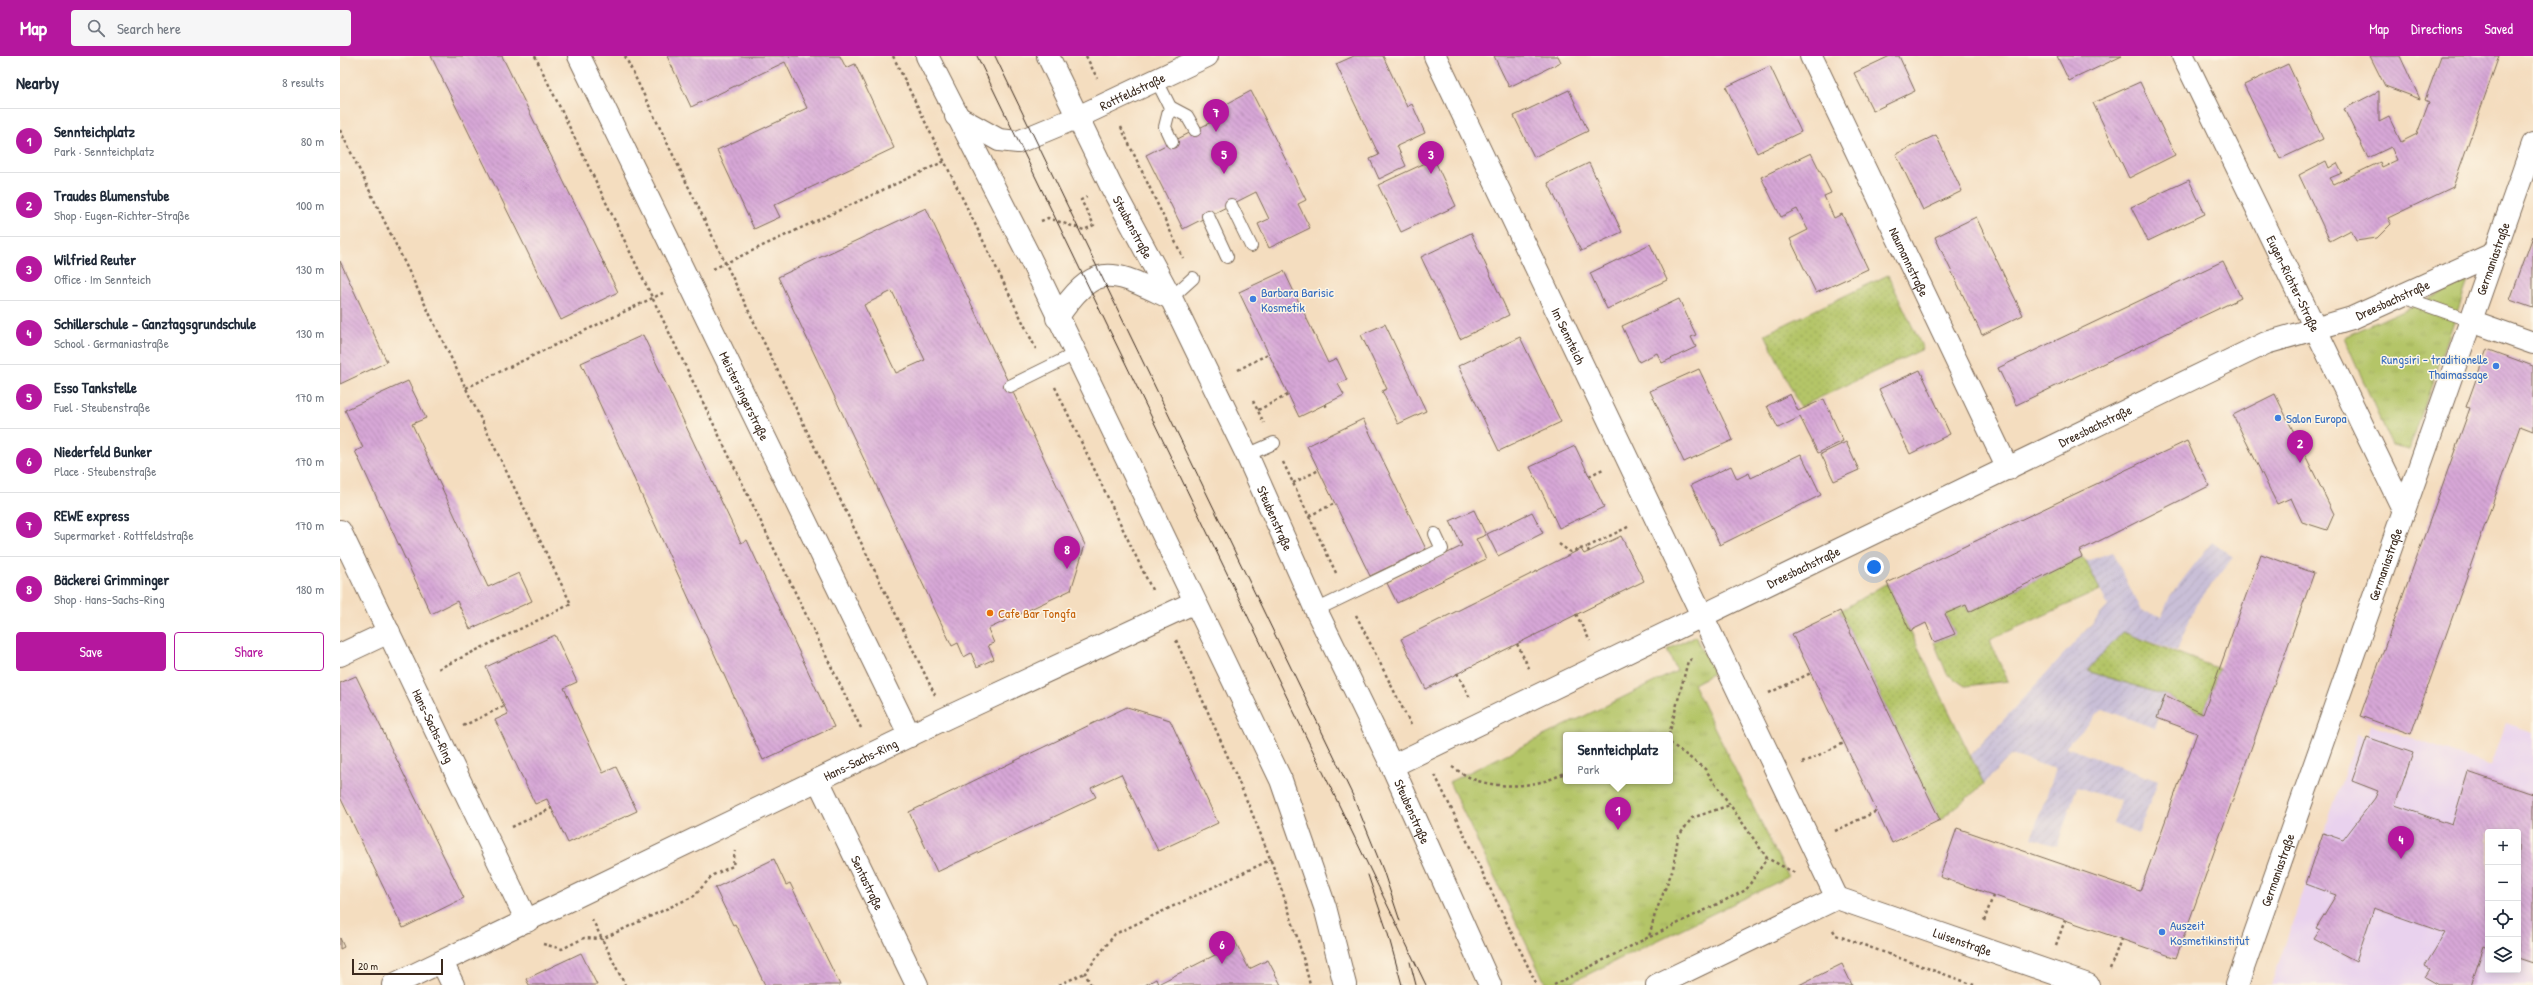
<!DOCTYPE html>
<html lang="en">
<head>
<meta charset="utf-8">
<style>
	:root { --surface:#fff; --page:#f6f6f7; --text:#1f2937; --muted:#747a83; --line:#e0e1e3; --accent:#b5179e }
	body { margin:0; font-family:"Patrick Hand",sans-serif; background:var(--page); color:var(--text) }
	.controls { position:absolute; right:12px; bottom:12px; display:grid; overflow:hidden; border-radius:4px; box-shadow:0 2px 10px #0003 }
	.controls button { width:36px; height:36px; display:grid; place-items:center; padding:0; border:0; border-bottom:1px solid var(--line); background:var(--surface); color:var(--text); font:20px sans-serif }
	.scale { position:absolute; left:12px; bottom:10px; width:91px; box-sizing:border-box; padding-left:4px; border:2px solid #3b2a1e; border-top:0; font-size:11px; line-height:14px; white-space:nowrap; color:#3b2a1e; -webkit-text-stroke:3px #fcf5e5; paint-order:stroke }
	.you { position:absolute; left:1534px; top:511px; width:14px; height:14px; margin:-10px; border:3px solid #fff; border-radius:50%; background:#1a73e8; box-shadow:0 0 0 6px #1a73e833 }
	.badge { display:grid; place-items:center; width:26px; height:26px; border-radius:50%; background:var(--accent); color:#fff; font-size:13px; font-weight:700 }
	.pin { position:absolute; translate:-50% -33px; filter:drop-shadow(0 1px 2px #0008) }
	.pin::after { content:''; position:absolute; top:21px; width:14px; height:12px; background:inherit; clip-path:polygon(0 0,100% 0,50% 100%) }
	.popup { position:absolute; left:1223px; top:676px; width:110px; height:52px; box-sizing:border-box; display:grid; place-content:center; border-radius:4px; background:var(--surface); filter:drop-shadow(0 1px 3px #0005); font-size:13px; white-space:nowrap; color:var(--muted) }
	.popup b { font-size:15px; color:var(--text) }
	.popup::after { content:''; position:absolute; left:50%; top:100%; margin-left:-8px; border:8px solid transparent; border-top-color:var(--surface) }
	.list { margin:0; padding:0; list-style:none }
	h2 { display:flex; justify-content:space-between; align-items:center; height:52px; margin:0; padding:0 16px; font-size:17px }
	h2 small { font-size:13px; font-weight:400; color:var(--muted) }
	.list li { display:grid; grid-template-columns:26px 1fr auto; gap:12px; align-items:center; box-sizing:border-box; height:64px; padding:0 16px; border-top:1px solid var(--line) }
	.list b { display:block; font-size:15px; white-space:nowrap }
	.list p { margin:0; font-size:13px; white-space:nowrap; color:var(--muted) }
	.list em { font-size:13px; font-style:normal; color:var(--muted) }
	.actions { display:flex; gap:8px; padding:12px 16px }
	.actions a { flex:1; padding:9px 0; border:1px solid var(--accent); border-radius:4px; text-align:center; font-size:14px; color:var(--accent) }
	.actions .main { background:var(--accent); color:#fff }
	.icon { flex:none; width:22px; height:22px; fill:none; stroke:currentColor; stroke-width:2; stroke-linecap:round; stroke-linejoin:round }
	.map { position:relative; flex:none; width:2193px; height:929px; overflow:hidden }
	header { display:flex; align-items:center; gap:24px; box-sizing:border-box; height:56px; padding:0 20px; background:var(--accent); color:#fff }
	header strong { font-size:19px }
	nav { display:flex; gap:22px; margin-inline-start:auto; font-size:14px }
	.search { width:280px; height:36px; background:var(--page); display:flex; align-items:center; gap:10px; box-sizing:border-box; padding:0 14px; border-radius:4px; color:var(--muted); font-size:15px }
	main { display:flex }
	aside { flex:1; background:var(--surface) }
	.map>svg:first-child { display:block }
	.built { fill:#e9d2ee; fill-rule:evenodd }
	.industrial { fill:url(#industrial-furrows) }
	.park { fill:url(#park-tufts); stroke:#787843; fill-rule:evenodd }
	.garden { fill:url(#garden-dots); stroke:#787843 }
	.building { fill:url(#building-back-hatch); fill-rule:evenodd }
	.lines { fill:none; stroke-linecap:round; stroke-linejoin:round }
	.service-casing { stroke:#7c6956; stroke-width:14 }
	.minor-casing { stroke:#7c6956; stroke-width:24 }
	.tertiary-casing { stroke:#7c6956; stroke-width:24 }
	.path { stroke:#7c6956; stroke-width:2.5; stroke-dasharray:3 3; stroke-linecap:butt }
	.service { stroke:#fff; stroke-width:12 }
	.minor { stroke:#fff; stroke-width:22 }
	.tertiary { stroke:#fff; stroke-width:22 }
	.tram { stroke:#3b2a1e; stroke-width:1 }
	.shop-dot { fill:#3f7fe0; stroke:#fcf5e5; stroke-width:1.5 }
	.food-dot { fill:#e8710a; stroke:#fcf5e5; stroke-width:1.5 }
	.labels { text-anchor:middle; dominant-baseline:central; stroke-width:3; stroke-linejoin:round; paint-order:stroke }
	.street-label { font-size:13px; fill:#3b2a1e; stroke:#fcf5e5 }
	.shop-label { font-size:13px; fill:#366cbe; stroke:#fcf5e5; text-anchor:start }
	.food-label { font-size:13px; fill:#c56008; stroke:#fcf5e5; text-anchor:start }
</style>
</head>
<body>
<header>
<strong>Map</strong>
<div class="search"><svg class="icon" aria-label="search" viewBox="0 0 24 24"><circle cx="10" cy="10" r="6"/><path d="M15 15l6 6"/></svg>Search here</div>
<nav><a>Map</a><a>Directions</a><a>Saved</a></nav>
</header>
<main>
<aside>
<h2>Nearby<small>8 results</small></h2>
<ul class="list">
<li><span class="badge">1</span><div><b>Sennteichplatz</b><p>Park · Sennteichplatz</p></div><em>80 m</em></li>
<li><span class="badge">2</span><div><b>Traudes Blumenstube</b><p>Shop · Eugen-Richter-Straße</p></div><em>100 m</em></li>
<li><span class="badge">3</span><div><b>Wilfried Reuter</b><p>Office · Im Sennteich</p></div><em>130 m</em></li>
<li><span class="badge">4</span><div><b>Schillerschule - Ganztagsgrundschule</b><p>School · Germaniastraße</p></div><em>130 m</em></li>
<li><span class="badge">5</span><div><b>Esso Tankstelle</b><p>Fuel · Steubenstraße</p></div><em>170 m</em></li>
<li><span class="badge">6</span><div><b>Niederfeld Bunker</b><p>Place · Steubenstraße</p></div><em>170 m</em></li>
<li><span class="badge">7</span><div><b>REWE express</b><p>Supermarket · Rottfeldstraße</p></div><em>170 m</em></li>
<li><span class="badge">8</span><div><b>Bäckerei Grimminger</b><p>Shop · Hans-Sachs-Ring</p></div><em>180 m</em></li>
</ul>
<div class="actions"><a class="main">Save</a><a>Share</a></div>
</aside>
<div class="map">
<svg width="2193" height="929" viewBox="0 0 2193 929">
	<defs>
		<pattern id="industrial-furrows" width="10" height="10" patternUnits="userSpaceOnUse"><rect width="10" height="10" fill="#c9bfd7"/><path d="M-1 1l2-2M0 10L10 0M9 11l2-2" fill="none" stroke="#aea4b8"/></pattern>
		<pattern id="park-tufts" width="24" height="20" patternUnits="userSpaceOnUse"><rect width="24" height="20" fill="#b4c568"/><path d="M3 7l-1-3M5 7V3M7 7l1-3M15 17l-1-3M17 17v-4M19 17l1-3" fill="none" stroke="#9ca95a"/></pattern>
		<pattern id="garden-dots" width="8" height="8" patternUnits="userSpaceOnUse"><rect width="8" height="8" fill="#b4c568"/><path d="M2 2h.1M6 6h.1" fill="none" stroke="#9ca95a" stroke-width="1.8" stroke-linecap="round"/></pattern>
		<pattern id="building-back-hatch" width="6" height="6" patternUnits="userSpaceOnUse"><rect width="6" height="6" fill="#d7a7d7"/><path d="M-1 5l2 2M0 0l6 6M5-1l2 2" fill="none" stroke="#b088ae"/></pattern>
	</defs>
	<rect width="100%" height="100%" fill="#fcf5e5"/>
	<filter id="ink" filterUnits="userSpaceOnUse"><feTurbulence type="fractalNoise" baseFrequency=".025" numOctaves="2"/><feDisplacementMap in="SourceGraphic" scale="8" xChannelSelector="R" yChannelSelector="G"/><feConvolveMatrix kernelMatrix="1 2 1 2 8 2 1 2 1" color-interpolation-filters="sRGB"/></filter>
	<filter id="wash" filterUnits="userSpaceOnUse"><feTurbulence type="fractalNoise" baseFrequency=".012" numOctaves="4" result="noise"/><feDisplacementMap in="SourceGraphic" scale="16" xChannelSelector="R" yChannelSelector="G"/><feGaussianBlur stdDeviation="0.9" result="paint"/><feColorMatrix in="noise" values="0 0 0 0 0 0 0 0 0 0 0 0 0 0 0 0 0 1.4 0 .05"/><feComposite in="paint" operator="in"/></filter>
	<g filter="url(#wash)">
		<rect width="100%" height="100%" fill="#f4ddbf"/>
		<path class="built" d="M2166 667 2193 676V929H1931L2018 678 2027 681 2031 668 2151 710ZM2148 776H2178V914H2148Z"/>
		<path class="industrial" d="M1872 486 1893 501 1855 550 1837 595 1783 576 1748 614 1825 639 1814 672 1763 653 1726 691 1818 725 1798 778 1773 768 1780 745 1737 731 1717 790 1691 782 1716 713 1671 699 1644 728 1631 699 1768 550 1746 505 1773 496 1801 555 1822 560 1830 540Z"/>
		<g class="park">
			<path d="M2128 225 2069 394 2052 390 2004 281Z"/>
			<path d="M1355 580 1374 617 1353 628 1448 821 1226 929H1206L1109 726 1337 615 1327 594ZM1226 679H1330V725H1226Z"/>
		</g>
		<g class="garden">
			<path d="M1548 219 1583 293 1460 351 1425 278Z"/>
			<path d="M1742 501 1746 505 1760 534 1649 584 1668 625 1625 630 1607 618 1594 586 1615 578 1605 558 1626 549 1629 556Z"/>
			<path d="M1547 527 1644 728 1600 764 1500 555Z"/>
			<path d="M1783 576 1879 613 1863 658 1825 639 1747 615Z"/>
		</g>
		<g id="blocks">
			<g class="building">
				<path d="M91 0H162L278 236 221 264Z"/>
				<path d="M327 0H500L506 12 515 8 554 92 434 149 440 161 414 173 377 94 467 52 445 6 351 51Z"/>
				<path d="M1014 0H1043L1067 51 1072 48 1085 77 1057 90 1066 110 1039 123 1030 103 1039 99 996 8Z"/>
				<path d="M1154 0H1218L1221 6 1169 31Z"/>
				<path d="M1550 0H1559L1575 35 1533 55 1514 17Z"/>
				<path d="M1717 0H1782L1729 25Z"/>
				<path d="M2030 0H2060L2080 43 2045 30Z"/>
				<path d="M2101 0H2159L2113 131 2048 162 2051 168 2037 182 2016 185 2011 174 1990 185 1959 119 1986 105 1989 112 1997 107 2002 117 1990 122 1994 128 2040 106 2042 111 2057 104 2051 91 2028 102 2004 53 2039 35V66L2049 61 2061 86 2077 78 2089 46 2085 44Z"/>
				<path d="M1948 8 1983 83 1940 103 1904 29Z"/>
				<path d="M1430 10 1461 76 1417 97 1386 31Z"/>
				<path d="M1800 26 1835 99 1789 122 1753 47Z"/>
				<path d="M1229 34 1248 75 1194 101 1174 60Z"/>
				<path d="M911 35 966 144 958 148 970 172 929 192 918 168 929 163 916 136 843 173 806 99 879 62 875 54Z"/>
				<path d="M1596 79 1622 135 1583 154 1556 98Z"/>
				<path d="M1471 97 1491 137 1484 140 1494 162 1502 158 1528 213 1476 237 1450 183 1468 174 1457 153 1441 161 1421 121Z"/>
				<path d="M1094 103 1116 150 1061 176 1038 129Z"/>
				<path d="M1249 107 1282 176 1241 195 1208 127Z"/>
				<path d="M1849 124 1865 158 1808 185 1791 151Z"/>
				<path d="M586 152 745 489 731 534 648 573 654 587 648 589 654 603 637 611 631 597 624 601 618 587 612 590 438 221ZM552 235 585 304 556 317 524 249Z"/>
				<path d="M1636 161 1683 259 1642 279 1595 181Z"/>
				<path d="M1131 177 1169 259 1120 283 1081 201Z"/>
				<path d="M2193 180V252L2170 244Z"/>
				<path d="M1310 188 1327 224 1267 253 1250 217Z"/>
				<path d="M0 205 47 306 0 328Z"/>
				<path d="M1883 205 1901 242 1676 349 1658 312Z"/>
				<path d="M944 215 988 307 997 303 1007 324 998 328 1004 339 959 361 899 236Z"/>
				<path d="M1339 243 1356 279 1351 281 1356 291 1322 307 1317 297 1299 306 1282 270Z"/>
				<path d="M1045 268 1086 355 1058 368 1042 335 1047 333 1021 279Z"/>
				<path d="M303 279 401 487 407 484 494 671 423 704 241 307Z"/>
				<path d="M1180 281 1221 366 1159 395 1118 310Z"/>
				<path d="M2147 293 2193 310V375L2180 370 2071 678 2020 660 2130 352 2126 351Z"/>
				<path d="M1359 313 1393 384 1344 406 1310 335Z"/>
				<path d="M1580 314 1610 378 1570 398 1539 333Z"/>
				<path d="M68 325 86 362 72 368 148 531 179 517 192 545 130 573 117 545 91 558 15 395 23 392 5 354Z"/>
				<path d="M1450 338 1458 355 1484 343 1503 385 1478 397 1460 361 1438 372 1427 350Z"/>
				<path d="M1935 338 1994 458 1987 474 1962 466 1951 442 1937 448 1893 359Z"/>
				<path d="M1023 363 1086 493 1030 520 967 390Z"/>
				<path d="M1847 385 1869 430 1739 495 1742 501 1629 556 1626 549 1605 558 1615 578 1594 586 1586 567 1570 575 1547 527Z"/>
				<path d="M1506 386 1519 414 1494 425 1481 398Z"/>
				<path d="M1235 390 1264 451 1219 472 1190 411Z"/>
				<path d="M1461 398 1481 439 1380 489 1351 429 1391 410 1397 423 1409 417 1411 422Z"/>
				<path d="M1134 454 1146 479 1136 483 1146 503 1057 547 1047 527 1122 490 1110 465Z"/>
				<path d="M1192 456 1203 477 1158 500 1147 478Z"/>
				<path d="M1281 480 1304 525 1086 633 1061 583 1241 493 1244 498Z"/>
				<path d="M1921 498 1974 517 1836 902 1600 821 1617 772 1800 835 1857 677 1817 662 1825 639 1863 658Z"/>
				<path d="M1500 555 1600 764 1552 787 1452 578Z"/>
				<path d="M215 579 237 626 224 632 263 717 276 711 297 755 228 787 207 743 195 748 155 664 168 658 146 611Z"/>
				<path d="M16 620 124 842 63 872 0 741V627Z"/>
				<path d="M787 651 830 664 878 767 818 795 781 718 751 732 756 741 597 816 569 756Z"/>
				<path d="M2027 681 2073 697 2055 749 2112 769 2128 716 2193 738V907L2178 902V776H2148V892L2144 890 2131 929H2099L2085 921 2090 913 2085 910 2105 877 2034 852 2016 905 1974 883 1980 874 1976 872 1996 839 1966 828 1983 777 2003 784 2035 742 2038 735 2012 725Z"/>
				<path d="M434 803 446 829 450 827 500 929H425L395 868 393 869 375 832Z"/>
				<path d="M0 882 4 891 0 893Z"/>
				<path d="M895 885 909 913 928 904 941 929H805L816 923 818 928 877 898 876 894Z"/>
				<path d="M241 897 257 929H189L186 923Z"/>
				<path d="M1502 908 1512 929H1459L1471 923Z"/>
			</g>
		</g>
	</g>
	<g filter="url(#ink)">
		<use href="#blocks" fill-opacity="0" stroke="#7c6956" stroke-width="1"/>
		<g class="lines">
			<defs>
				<g id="service">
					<path d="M817 25 830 51"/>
					<path d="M832 86 825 71 830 51 847 60 855 74"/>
					<path d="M891 149 911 190"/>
					<path d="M868 160 887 201"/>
					<path d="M2060 240 2131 265"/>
					<path d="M831 242 853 222"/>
					<path d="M670 330 735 298"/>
					<path d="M907 399 934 387"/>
					<path d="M976 554 1102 493 1095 478"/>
				</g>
				<g id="minor">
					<path id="s1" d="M239 0 570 680"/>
					<path id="s2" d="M1095 0 1497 842"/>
					<path id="s3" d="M1471 0 1668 413"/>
					<path id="s4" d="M1843 0 2064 455"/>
					<path id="s5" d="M738 61 867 0"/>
					<path d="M2131 265 2193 287"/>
					<path id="s6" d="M0 475 187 865"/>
					<path d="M0 599 49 576"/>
					<path id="s7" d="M1052 710 1926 287 2012 262 2155 197"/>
					<path id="s8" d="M478 724 577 929"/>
					<path id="s9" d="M1497 842 1748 929"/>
					<path d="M102 906 113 929"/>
					<path id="s10" d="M53 929 606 662 855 546"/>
					<path d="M1317 929 1497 842"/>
					<path id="s11" d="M1897 929 2193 88"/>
				</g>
				<g id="tertiary">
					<path d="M587 0 689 200 941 724 985 851 1005 929"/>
					<path id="s12" d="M708 0 771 130 831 242 907 399 976 554 1052 710 1150 929"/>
					<path d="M616 60 659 84 678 86 738 61"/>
					<path d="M717 262C757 202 773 216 831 242"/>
				</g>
			</defs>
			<use href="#service" class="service-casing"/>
			<use href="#minor" class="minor-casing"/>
			<use href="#tertiary" class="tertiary-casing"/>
			<g class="path">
				<path d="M195 0 521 672"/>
				<path d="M285 0 595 639"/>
				<path d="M553 0 696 293"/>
				<path d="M746 0 757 22"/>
				<path d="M781 71 843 202"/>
				<path d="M0 74 231 548 96 614"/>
				<path d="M701 165 708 162 744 174 754 169 741 144 747 141"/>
				<path d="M373 213 605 105"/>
				<path d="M898 314 928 298"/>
				<path d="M715 331 813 536"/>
				<path d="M126 332 323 237"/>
				<path d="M913 345 924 367"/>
				<path d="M985 348 988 353"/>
				<path d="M918 354 948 339"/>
				<path d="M943 406 997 519"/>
				<path d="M1249 420 1263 413"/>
				<path d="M953 427 979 414"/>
				<path d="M969 460 995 447"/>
				<path d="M1219 488 1230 496 1247 491"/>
				<path d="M1249 496 1247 491 1290 470"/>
				<path d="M1236 558 1250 585"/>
				<path d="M1016 559 1072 671"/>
				<path d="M836 584C885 697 941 808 970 929"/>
				<path d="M1177 588 1190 614"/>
				<path d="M1117 617 1130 642"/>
				<path d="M1429 637 1471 617"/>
				<path d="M123 670 164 650"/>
				<path d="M1329 679 1348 605 1352 603"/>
				<path d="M1330 687 1365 713 1427 802 1455 817"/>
				<path d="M1462 707 1504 687"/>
				<path d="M1112 711C1119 715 1126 720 1133 723 1160 734 1201 731 1226 716"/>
				<path d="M1095 719 1197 929"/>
				<path d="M172 771 212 752"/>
				<path d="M1495 775 1537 755"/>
				<path d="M252 863 285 929"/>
				<path d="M1644 865 1653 840"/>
				<path d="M1493 874 1496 879 1634 929"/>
				<path d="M1310 881 1406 834 1427 802"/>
				<path d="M203 888 222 893 244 882 262 883 354 840 373 819 393 810 395 795"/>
				<path d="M1716 889 1725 864"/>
				<path d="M1770 913 1781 883"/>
				<path d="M719 929 745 917"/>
				<path d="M751 929 745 917 775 878 932 803"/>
				<path d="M1214 929 1309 881 1315 858 1333 813 1338 781 1352 762 1390 749"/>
			</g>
			<use href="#service" class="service"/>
			<use href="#minor" class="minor"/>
			<use href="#tertiary" class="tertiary"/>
			<g class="tram">
				<path d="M637 0 1086 929"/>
				<path d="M655 0 1013 740 1043 814 1060 865"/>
				<path d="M1028 819 1048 878 1062 929"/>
				<path d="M1070 906 1076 929"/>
			</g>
		</g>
	</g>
	<g class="shop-dot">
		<circle cx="913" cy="243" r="4"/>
		<circle cx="2156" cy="310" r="4"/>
		<circle cx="1938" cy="362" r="4"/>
		<circle cx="1822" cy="876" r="4"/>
	</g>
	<circle class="food-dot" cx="650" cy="557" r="4"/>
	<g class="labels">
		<g class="street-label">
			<text stroke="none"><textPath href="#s5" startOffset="60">Rottfeldstraße</textPath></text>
			<text stroke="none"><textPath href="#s12" startOffset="191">Steubenstraße</textPath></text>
			<text stroke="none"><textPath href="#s11" startOffset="770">Germaniastraße</textPath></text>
			<text stroke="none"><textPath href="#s3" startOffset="228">Naumannstraße</textPath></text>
			<text stroke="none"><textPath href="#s4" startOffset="253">Eugen-Richter-Straße</textPath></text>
			<text stroke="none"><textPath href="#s7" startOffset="1105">Dreesbachstraße</textPath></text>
			<text stroke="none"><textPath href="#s2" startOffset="310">Im Sennteich</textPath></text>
			<text stroke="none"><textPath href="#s1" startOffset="378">Meistersingerstraße</textPath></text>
			<text stroke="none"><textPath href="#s7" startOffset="781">Dreesbachstraße</textPath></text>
			<text stroke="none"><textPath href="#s12" startOffset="515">Steubenstraße</textPath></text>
			<text stroke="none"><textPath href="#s11" startOffset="446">Germaniastraße</textPath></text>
			<text stroke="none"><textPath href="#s7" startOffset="457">Dreesbachstraße</textPath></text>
			<text stroke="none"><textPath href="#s6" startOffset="216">Hans-Sachs-Ring</textPath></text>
			<text stroke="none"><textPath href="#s10" startOffset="519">Hans-Sachs-Ring</textPath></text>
			<text stroke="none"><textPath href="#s12" startOffset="839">Steubenstraße</textPath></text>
			<text stroke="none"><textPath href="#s11" startOffset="122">Germaniastraße</textPath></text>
			<text stroke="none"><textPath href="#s8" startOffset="114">Sentastraße</textPath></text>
			<text stroke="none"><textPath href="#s9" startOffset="133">Luisenstraße</textPath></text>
		</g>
		<g class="shop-label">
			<text x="921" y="236">Barbara Barisic<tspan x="921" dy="15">Kosmetik</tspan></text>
			<text x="2148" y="303" text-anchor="end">Rungsiri - traditionelle<tspan x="2148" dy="15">Thaimassage</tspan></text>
			<text x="1946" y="362">Salon Europa</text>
			<text x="1830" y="869">Auszeit<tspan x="1830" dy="15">Kosmetikinstitut</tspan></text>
		</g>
		<g class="food-label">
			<text x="658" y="557">Cafe Bar Tongfa</text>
		</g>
	</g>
</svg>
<div class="controls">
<button>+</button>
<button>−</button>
<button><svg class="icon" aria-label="locate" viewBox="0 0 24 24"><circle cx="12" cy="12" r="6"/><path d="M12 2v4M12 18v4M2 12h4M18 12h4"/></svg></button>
<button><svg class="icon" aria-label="layers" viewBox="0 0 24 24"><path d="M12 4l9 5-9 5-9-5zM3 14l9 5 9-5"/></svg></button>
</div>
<div class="scale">20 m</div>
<div class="you"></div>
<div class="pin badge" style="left:1278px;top:774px">1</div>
<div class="popup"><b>Sennteichplatz</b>Park</div>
<div class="pin badge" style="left:1960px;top:407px">2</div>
<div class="pin badge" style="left:1091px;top:118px">3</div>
<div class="pin badge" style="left:2061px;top:803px">4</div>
<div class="pin badge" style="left:884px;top:118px">5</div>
<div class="pin badge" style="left:882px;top:908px">6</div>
<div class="pin badge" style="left:876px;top:76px">7</div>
<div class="pin badge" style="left:727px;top:513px">8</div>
</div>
</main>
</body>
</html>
